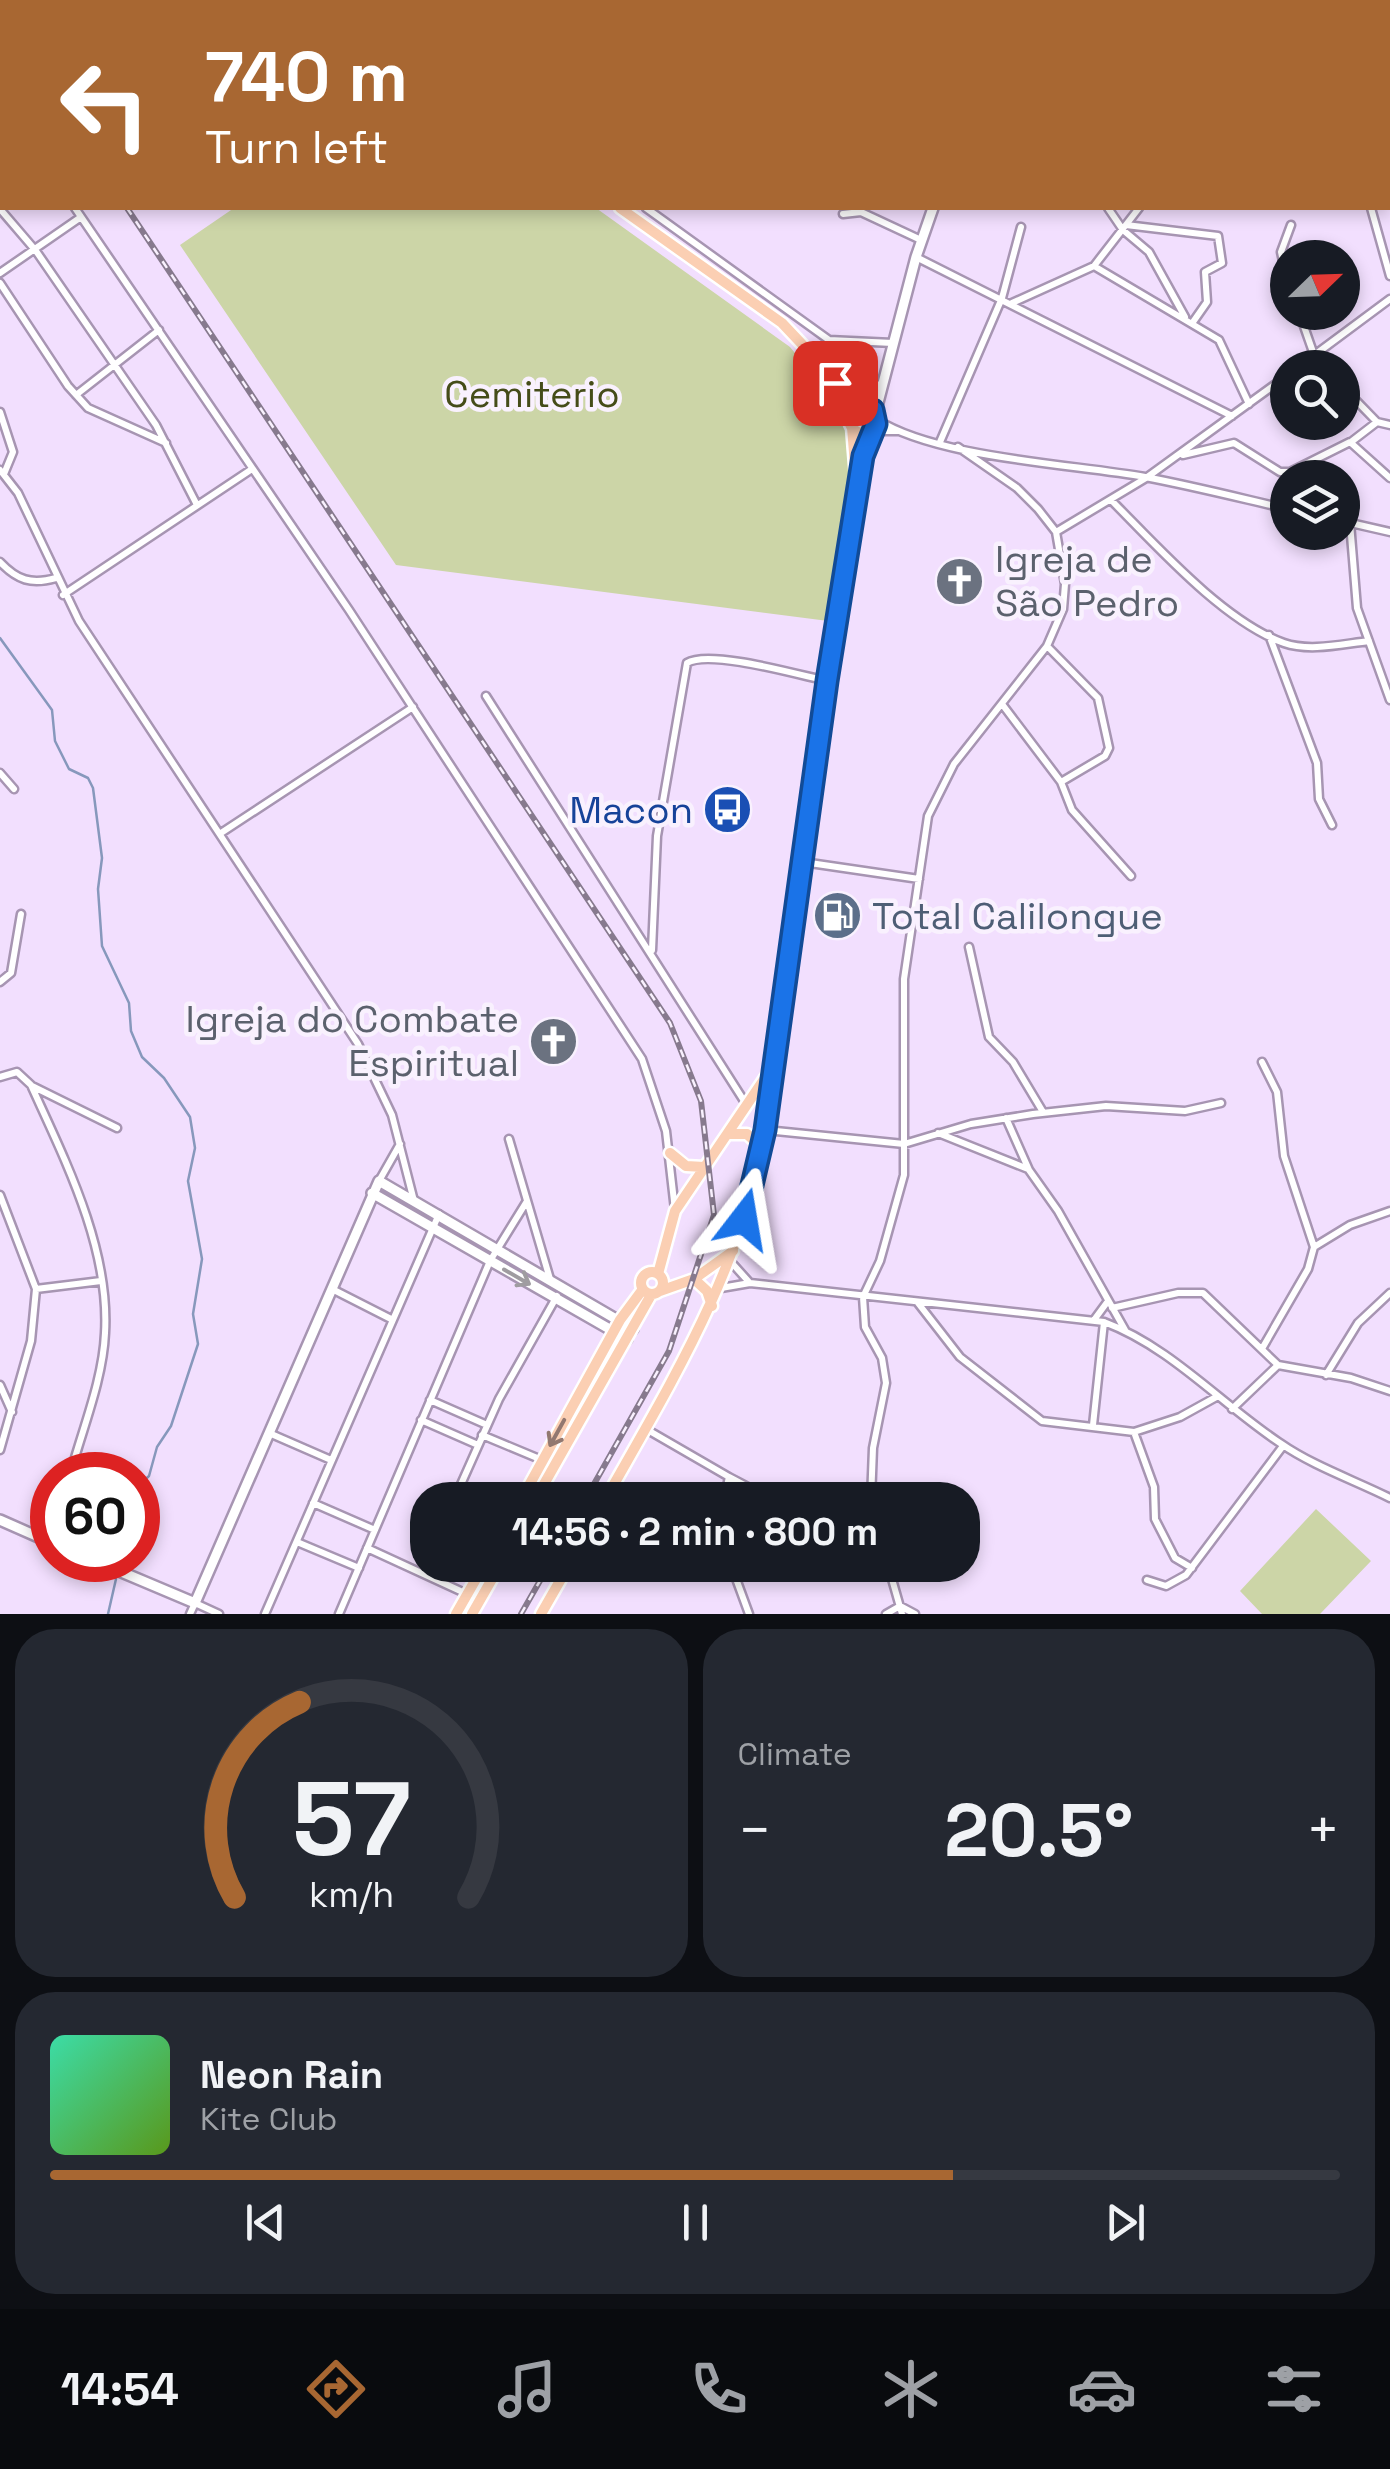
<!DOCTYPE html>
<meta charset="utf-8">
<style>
body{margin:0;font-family:"Space Grotesk",sans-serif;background:#242831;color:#f1f3f6;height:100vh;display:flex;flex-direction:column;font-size:38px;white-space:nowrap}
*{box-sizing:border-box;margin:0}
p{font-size:32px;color:#9ea1a6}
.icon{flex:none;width:55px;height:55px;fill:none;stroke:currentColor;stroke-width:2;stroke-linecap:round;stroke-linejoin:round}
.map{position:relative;height:1614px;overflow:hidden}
.drawer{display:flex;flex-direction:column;gap:15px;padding:15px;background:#0d0f14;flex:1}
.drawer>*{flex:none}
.banner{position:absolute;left:0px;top:0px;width:1390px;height:210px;box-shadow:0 5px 15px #0003;background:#a86732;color:#fff;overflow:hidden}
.needle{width:65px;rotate:67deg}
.fabs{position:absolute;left:1270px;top:240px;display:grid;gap:20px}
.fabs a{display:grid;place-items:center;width:90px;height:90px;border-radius:50%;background:#171b24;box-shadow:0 5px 15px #0003;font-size:50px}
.speed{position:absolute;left:30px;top:1452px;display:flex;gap:20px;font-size:50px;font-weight:700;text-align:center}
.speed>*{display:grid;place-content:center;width:130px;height:130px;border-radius:50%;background:#171b24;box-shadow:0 5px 15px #0003;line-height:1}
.speed .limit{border:15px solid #d22;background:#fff;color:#111}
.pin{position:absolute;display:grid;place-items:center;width:85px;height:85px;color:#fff;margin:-42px;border-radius:20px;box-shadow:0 5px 15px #0006}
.me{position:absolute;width:110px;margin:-55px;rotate:14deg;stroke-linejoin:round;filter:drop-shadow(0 0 8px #0008)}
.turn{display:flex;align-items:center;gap:35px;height:210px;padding:0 40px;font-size:45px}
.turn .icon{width:130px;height:130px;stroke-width:2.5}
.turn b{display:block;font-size:70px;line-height:85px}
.big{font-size:75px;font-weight:600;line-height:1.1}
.drawer .tile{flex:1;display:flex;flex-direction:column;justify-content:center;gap:15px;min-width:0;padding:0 35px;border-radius:40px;background:#242831}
.drawer .dial{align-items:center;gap:0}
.dial svg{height:260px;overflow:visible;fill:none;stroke:#363941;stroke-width:7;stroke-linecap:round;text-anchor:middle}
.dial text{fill:#f1f3f6;stroke:none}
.song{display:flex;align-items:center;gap:30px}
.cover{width:120px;height:120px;border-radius:15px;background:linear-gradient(135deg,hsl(160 70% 55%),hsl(90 70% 35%))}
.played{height:10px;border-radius:5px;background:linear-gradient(90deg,#a86732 70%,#363941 70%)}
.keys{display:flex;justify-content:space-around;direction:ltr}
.heat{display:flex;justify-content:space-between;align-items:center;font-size:55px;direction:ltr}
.drawer .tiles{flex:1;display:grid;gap:15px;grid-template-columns:1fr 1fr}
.tile:last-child{grid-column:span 2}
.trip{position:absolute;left:410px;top:1482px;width:570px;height:100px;border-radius:40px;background:#171b24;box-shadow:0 5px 15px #0003;font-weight:600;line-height:100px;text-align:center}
.tab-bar{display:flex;height:160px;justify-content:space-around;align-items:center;background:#090b0e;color:#9ea1a6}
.tab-bar .icon{width:70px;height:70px}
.tab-bar .current{color:#a86732}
.tab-bar b{font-size:45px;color:#f1f3f6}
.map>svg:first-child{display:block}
</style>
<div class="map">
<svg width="1390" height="1614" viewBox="0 0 1390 1614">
<rect width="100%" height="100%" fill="#f2dffe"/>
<!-- green -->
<path fill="#ccd5a7" d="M234,208H596L790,347L812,374L816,359L851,413L858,499L836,622L396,565L180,245Z
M1316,1509L1371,1561L1320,1614H1262L1240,1591Z"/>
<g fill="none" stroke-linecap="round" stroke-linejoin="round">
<!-- stream -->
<path stroke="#8798bc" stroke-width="2.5" d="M0,638L52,710L55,741L69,769L88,778L93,788L102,858L98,889L102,946L129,1003L131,1031L142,1057L164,1078L190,1117L195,1148L188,1181L202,1259L193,1314L198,1344L171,1426L157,1447L149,1476L138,1486
M120,1560V1563
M108,1614L116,1579"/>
<defs>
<path id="street" d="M303,0L307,2
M338,0L342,2
M424,0L426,2
M613,0L616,2
M651,0L652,2
M1327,0L1330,2
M462,2L463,0
M555,2L557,0
M966,2V0
M1321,2L1322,0
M1388,54L1390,56
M0,125L2,126
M75,208L349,610L642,1059L666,1131L675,1210
M646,208L829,340L893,343
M1108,208L1123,230L1149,252L1185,317
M1371,208L1390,276
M0,209L36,251L156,425L197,505
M843,214L861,212L921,240
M1126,225L1218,236L1222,263L1205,272L1207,302L1193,322
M916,257L1232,416
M1094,266L1219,340L1249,404
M0,273L81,217
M0,283L68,386L88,408L166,443
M1288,285L1281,252L1291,225
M1012,303L1094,266L1139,208
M1299,312L1314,355L1325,368
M1297,368L1390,299
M1342,386L1377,422L1390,425
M76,395L159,330
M0,412L13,452L4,474
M876,419C936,458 1072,464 1145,477C1193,486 1240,498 1288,509
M870,431H897
M940,442L1002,298L1021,227
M1351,442L1377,422
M1183,455L1234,443L1280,472H1290L1350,442L1390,478
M0,470L18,493L79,621L358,1044L392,1115L414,1201
M1111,500C1156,545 1223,621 1284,643C1310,652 1342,644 1369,641
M1342,521L1390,532
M1350,523L1357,608L1390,700
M1056,532L1146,478L1288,375
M0,562C17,580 31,585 56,578
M63,595L252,469
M1269,635L1317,763L1319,799L1332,825
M1047,646L1098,698L1109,748L1105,756L1061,782
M486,696L746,1104
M1002,704L1061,782L1072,810L1131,876
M0,773L14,789
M221,833L413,707
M803,862L919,879
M969,947L989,1037L1013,1062L1043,1112
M652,950L657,836L687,663C709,649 799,675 827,681
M0,982L11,973L21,914
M1262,1062L1277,1092L1284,1156L1314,1247L1308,1269L1263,1347
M0,1077L17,1072L31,1085C65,1160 110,1248 105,1333C103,1380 82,1430 70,1475
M32,1086L117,1128
M1006,1118L1029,1170L1058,1211L1125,1330
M766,1130L904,1144L971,1124L1033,1114L1106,1106L1185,1111L1221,1103
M938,1133L1028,1169
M509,1139L550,1279
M379,1181L400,1144
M0,1195L36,1289L31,1341L0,1450
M1314,1247L1350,1225L1390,1211
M731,1262L749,1282
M721,1288L750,1283L1104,1322C1171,1347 1221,1404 1280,1443C1313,1466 1354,1480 1390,1498
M36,1289L101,1281
M332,1289L391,1319
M918,1303L960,1357L1042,1421L1134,1432L1180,1417L1218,1396
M1112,1308L1178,1293H1203L1278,1365
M1094,1320L1108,1301
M1326,1375L1358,1323L1390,1293
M0,1385L12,1412
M430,1400L487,1425
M1232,1409L1278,1365L1351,1378L1390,1391
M421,1420L478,1445
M1093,1425L1104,1322
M646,1429L729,1477L724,1500
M1134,1432L1154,1487L1155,1519L1175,1558L1192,1568
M269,1433L331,1460
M482,1435L542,1460
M729,1477L765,1496L790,1500
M454,1500L499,1399L557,1296
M871,1500L873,1448L886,1383L882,1358L865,1327L863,1297L880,1261L904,1175V979L928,816L954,764L1047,646L1063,609L1065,584L1056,532L1038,509L1017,488L958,447
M313,1503L375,1530
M297,1542L359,1568
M367,1548L467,1594
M731,1565L749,1614
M888,1565L902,1614
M1147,1580L1166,1586L1186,1575L1283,1446
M190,1614L195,1603L219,1614
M265,1614L439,1214
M339,1614L490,1261L527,1201
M886,1614L900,1606L915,1614"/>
<path id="secondary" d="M1020,2L1021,0
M863,406L879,386
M875,414L916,257L933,208
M372,1193L627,1339
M0,1520L52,1543
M93,1560L195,1603L379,1181L633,1329"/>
<path id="primary" d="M323,0L327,2
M620,208L782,323L816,359L851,413
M835,383L858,406
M849 419a14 14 0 1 1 28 0a14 14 0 1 1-28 0Z
M852,427L856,478
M728,1134H747L762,1148
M670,1153L686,1166L704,1167
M641 1283a11 11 0 1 1 22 0a11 11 0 1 1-22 0Z
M658,1274L675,1211L769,1072
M694,1279L707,1291L712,1306
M660,1291L694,1279L733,1251
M521,1500L620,1320L643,1289
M535,1500L651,1295
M605,1500C672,1381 743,1267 765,1130L827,681L869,431
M456,1614L484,1565
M472,1614L500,1565
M541,1614L569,1565"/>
</defs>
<!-- street casing -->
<use href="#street" stroke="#a795b2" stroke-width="11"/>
<!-- secondary casing -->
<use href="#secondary" stroke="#a795b2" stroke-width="14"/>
<!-- primary casing -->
<use href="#primary" stroke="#fff" stroke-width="15"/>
<!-- street -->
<use href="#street" stroke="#fff" stroke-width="6"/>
<!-- secondary -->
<use href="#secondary" stroke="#fff" stroke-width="9"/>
<!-- primary -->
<use href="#primary" stroke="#fbcfb3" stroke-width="10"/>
<defs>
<path id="rail" d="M0,72L2,74
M127,208L670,1023L701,1101L714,1215L669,1351L585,1500
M521,1614L549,1565"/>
</defs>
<!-- rail casing -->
<use href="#rail" stroke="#877a8e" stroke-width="6"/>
<!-- rail -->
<use href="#rail" stroke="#f9f1fe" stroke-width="2.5" stroke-dasharray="8" stroke-linecap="butt"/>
</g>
<!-- one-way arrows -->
<defs><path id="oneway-shaft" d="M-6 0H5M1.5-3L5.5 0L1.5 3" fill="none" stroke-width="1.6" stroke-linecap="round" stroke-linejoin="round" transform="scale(2.5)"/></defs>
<use stroke="#9f9ca0" href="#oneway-shaft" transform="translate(517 1277) rotate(30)"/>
<use stroke="#927870" href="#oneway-shaft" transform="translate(557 1433) rotate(119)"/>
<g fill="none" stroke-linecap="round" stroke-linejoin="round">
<defs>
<path id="route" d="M744,1219L765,1130L827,681L863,456L876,424L873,410L858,406L835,383"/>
</defs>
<!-- route casing -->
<use href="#route" stroke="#114b97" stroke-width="25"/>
<!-- route -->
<use href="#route" stroke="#1a73e8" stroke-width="18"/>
</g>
<!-- icons -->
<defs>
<symbol id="church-disc" viewBox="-11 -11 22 22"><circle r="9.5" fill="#6b7280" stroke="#f9f1fe"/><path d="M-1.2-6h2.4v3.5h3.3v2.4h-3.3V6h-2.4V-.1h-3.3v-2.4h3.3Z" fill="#fff"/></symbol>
<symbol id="bus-disc" viewBox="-11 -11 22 22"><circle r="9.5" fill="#1a4fb4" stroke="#f9f1fe"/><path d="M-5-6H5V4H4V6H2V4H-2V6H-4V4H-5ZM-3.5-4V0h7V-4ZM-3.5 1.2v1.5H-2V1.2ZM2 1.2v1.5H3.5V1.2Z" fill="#fff"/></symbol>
<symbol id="fuel-disc" viewBox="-11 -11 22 22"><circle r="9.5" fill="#5c6f8a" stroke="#f9f1fe"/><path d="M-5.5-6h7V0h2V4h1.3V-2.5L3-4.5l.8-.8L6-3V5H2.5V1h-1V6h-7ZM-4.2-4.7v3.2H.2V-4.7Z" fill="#fff"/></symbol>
</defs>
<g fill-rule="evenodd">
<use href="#church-disc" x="932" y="554" width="55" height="55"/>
<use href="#bus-disc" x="700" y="782" width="55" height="55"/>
<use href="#fuel-disc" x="810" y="888" width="55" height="55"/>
<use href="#church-disc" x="526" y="1014" width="55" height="55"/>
</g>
<g text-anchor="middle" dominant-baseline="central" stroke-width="9" stroke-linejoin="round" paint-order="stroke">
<!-- park labels -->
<g font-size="38" fill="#454c19" stroke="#f9f1fe">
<text x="532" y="394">Cemiterio</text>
</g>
<!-- worship labels -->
<g font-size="38" fill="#5b616d" stroke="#f9f1fe" text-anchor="start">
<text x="995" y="559">Igreja de<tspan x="995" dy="44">São Pedro</tspan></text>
<text x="519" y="1019" text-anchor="end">Igreja do Combate<tspan x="519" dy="44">Espiritual</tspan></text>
</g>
<!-- transit labels -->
<g font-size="38" fill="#164399" stroke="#f9f1fe" text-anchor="end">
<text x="693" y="810">Macon</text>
</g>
<!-- service labels -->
<g font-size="38" fill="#4e5e75" stroke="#f9f1fe" text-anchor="start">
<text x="872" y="916">Total Calilongue</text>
</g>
</g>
</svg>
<div class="fabs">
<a><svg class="needle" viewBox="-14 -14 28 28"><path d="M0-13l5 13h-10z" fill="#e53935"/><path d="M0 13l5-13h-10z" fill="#9ea1a6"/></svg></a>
<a><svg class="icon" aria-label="search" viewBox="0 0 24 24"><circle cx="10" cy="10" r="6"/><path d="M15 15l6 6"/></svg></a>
<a><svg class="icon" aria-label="layers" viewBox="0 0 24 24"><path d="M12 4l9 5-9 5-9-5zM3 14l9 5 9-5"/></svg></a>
</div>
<div class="speed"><div class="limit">60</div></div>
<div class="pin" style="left:835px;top:383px;background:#d93025"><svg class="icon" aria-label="arrive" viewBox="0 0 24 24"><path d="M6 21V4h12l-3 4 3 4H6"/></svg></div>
<svg class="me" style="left:744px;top:1219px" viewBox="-20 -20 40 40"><path d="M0-17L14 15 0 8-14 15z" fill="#1a73e8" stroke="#fff" stroke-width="4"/></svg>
<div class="trip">14:56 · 2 min · 800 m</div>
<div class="banner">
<div class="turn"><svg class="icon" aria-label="left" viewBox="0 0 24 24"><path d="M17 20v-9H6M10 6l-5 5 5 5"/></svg><div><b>740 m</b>Turn left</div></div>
</div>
</div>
<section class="drawer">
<div class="tiles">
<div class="tile dial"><svg viewBox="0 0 100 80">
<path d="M14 69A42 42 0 1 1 86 69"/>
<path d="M14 69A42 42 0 0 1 34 9" stroke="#a86732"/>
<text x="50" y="56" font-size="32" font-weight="700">57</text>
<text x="50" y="72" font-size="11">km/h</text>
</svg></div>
<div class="tile"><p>Climate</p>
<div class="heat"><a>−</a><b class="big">20.5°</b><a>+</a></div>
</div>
<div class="tile">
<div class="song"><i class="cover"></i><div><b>Neon Rain</b><p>Kite Club</p></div></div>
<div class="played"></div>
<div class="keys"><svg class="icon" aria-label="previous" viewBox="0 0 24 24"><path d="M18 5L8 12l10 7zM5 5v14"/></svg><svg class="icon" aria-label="pause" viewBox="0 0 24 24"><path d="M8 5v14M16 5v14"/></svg><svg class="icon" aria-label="next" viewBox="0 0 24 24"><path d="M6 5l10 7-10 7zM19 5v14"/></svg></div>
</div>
</div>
</section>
<nav class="tab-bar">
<b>14:54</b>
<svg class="icon current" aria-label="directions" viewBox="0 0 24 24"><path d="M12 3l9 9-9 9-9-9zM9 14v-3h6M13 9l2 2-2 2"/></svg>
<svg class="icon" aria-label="music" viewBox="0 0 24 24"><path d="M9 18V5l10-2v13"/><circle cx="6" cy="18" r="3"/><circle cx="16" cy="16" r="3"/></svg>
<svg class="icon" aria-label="phone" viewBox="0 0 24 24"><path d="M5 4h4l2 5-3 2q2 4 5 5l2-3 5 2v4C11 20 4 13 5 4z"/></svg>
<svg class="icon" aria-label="climate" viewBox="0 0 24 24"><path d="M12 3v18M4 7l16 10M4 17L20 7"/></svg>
<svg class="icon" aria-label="car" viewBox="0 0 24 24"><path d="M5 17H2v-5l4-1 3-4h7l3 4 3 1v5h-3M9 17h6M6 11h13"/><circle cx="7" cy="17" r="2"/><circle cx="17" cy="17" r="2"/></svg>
<svg class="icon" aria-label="filters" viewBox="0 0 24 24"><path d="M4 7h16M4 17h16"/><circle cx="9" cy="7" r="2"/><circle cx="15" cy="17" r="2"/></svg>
</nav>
